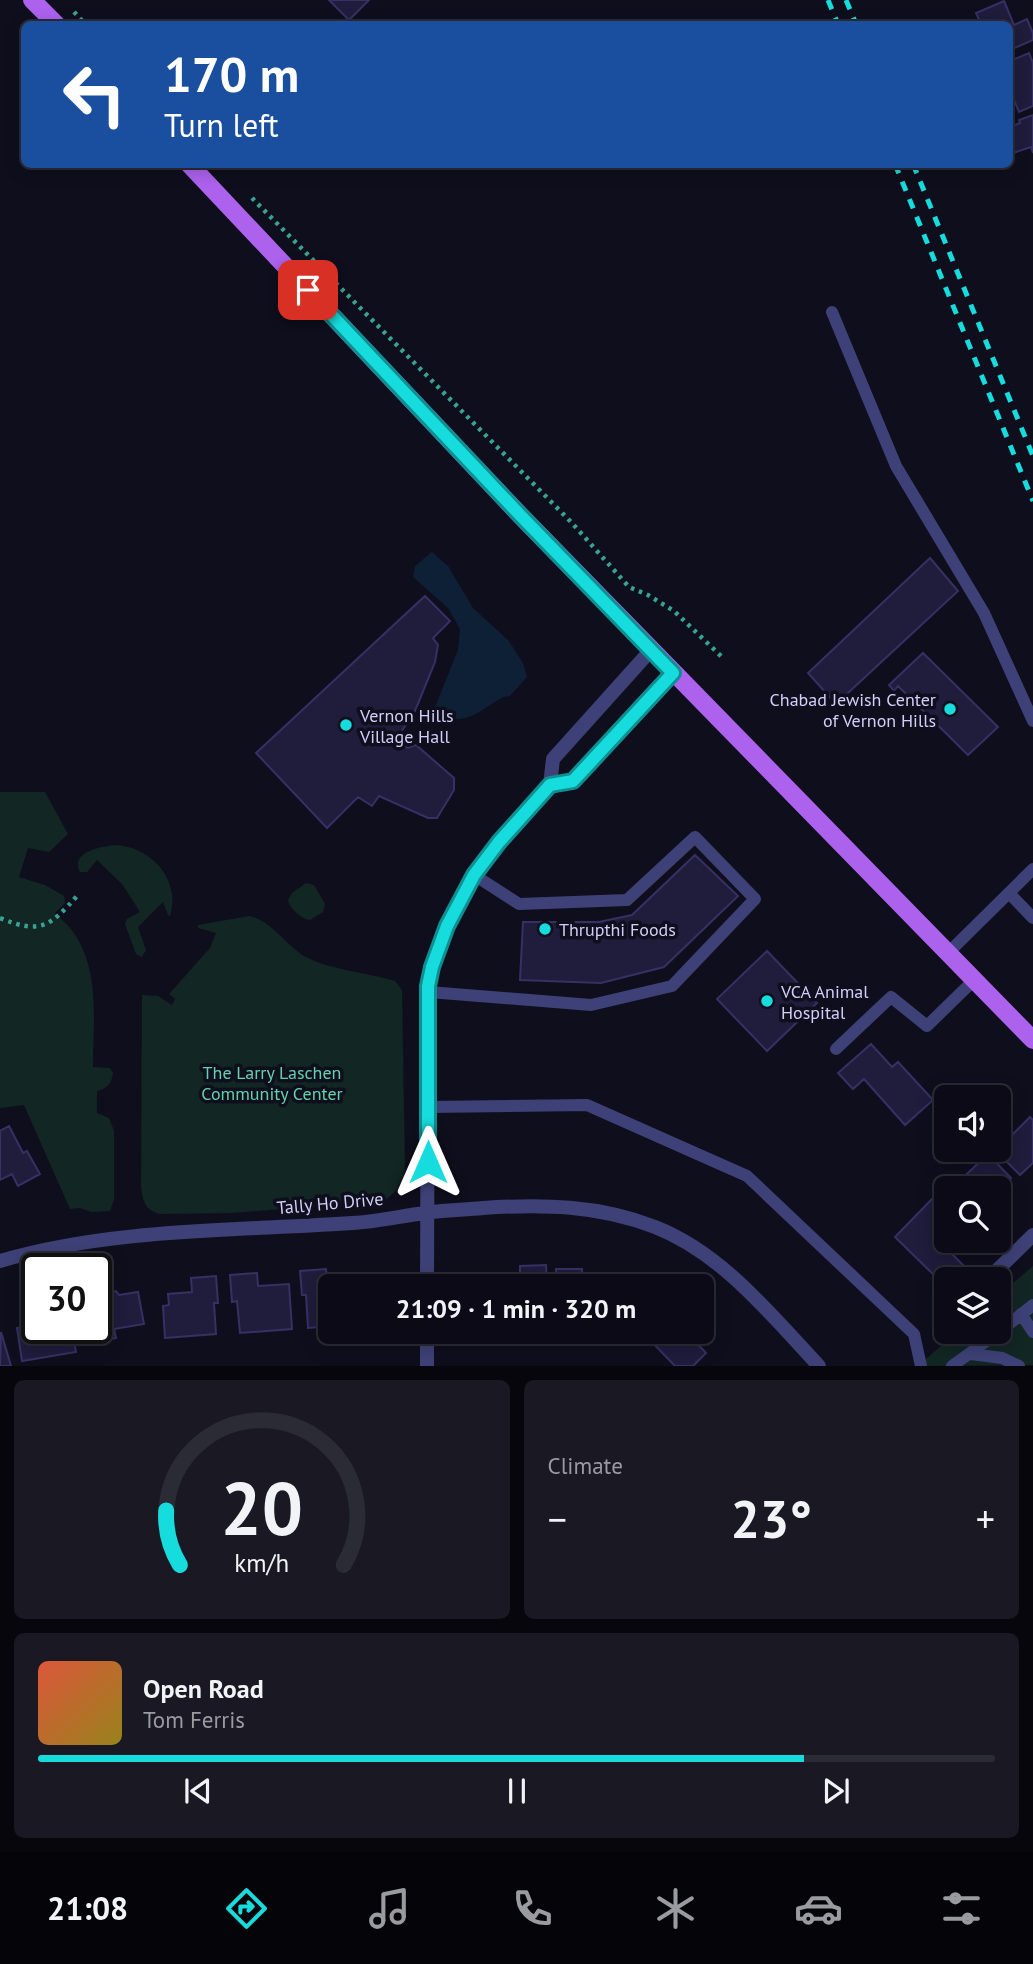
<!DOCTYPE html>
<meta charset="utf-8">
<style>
body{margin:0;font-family:"PT Sans",sans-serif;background:#191823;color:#f1f3f6;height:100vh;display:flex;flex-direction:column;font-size:26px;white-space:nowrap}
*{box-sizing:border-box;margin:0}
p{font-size:23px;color:#9a9aa1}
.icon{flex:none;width:38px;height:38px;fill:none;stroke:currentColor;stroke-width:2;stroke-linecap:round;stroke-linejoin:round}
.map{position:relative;height:1366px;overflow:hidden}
.panel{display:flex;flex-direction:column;gap:14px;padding:14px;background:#06060c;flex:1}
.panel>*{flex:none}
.top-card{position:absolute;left:21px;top:21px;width:992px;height:147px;border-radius:10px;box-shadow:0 4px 18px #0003,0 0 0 2px #2b2b35;background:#1a4fa0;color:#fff;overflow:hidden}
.controls{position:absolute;left:934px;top:1085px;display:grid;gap:14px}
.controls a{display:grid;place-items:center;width:77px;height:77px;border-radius:10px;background:#0b0a16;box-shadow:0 4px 18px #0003,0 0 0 2px #2b2b35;font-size:35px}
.speed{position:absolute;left:21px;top:1253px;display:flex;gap:14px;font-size:35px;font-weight:700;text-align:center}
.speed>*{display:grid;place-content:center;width:91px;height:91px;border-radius:50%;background:#0b0a16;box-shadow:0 4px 18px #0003,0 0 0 2px #2b2b35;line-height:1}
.speed .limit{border:4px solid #111;border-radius:10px;background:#fff;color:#111}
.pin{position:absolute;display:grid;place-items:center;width:60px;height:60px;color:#fff;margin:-30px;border-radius:14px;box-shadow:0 4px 10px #0006}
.me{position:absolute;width:77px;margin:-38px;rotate:0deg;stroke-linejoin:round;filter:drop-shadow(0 0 5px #0008)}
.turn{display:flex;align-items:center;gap:24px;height:147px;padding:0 28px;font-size:32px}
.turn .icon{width:91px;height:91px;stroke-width:2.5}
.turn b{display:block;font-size:49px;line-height:60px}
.big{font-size:52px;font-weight:700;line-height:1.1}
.panel .tile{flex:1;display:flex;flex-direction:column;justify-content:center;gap:10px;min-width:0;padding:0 24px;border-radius:10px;background:#191823}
.panel .dial{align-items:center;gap:0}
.dial svg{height:182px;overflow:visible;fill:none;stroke:#2b2b35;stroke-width:7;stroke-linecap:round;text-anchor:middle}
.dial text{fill:#f1f3f6;stroke:none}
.song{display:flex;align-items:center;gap:21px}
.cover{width:84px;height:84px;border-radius:10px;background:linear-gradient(135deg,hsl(10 70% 55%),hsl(50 70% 35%))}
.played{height:7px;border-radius:4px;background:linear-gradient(90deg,#17dcdd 80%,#2b2b35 80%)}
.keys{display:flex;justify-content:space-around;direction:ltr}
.heat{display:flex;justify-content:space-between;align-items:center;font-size:38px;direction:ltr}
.panel .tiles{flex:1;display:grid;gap:14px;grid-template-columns:1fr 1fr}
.tile:last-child{grid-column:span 2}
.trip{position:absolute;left:318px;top:1274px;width:396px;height:70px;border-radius:10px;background:#0b0a16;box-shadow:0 4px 18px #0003,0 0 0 2px #2b2b35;font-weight:700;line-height:70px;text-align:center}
.tabs{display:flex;height:112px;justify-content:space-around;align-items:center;background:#040409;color:#9a9aa1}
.tabs .icon{width:49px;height:49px}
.tabs .selected{color:#17dcdd}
.tabs b{font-size:32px;color:#f1f3f6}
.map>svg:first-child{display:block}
</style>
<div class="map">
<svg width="1033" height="1366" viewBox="0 0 1033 1366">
<rect width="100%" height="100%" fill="#0f0e1d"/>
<!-- green -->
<path fill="#122624" d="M0,792H45L68,834L49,852L28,848L19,877L45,885L64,896L65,903L55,913C60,918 66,923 71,929C101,968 93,1021 93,1067L110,1068L113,1073C112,1083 107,1089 97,1091V1113L109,1118L114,1131V1200L110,1211L92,1212L80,1208L70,1209L24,1105L0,1108Z
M117,845C152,848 181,880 170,916L168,915L163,902L138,927L146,950L142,957L136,954L125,924L127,919L140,912L122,884L97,860L87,872H80C69,852 102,846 117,845Z
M306,883L314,885L325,904L323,912L310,920C301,919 290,909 288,900L292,893Z
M249,916C271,920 286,946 306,957C334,971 366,972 395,981L402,990L405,1170C401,1186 397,1192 383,1201L231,1213L160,1214C145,1210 143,1202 141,1187L142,995L158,996L172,1005L175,999L169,994L210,948L216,933L198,928V925Z
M1033,1266V1365L918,1366L957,1332H999V1295Z"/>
<!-- water -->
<path fill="#0e2036" d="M432,552L448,566L473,608L508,640L523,663L527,677L510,696L503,697C480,710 466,727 439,715L435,707L458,650L460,629L448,608L413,577L415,566Z"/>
<!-- building -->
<path fill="#1f1c3c" stroke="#363065" stroke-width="2" d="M329,0H369L349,20Z
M1004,1L1014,25L1027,19L1033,33V40L1010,50V24H981L976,13Z
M1029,53L1033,63V106L1019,112L1010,90V61Z
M1033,115V153L1031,147L1010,154V127L1020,123L1019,120Z
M930,558L958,591L836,704L808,673Z
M425,596L450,621L433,638L438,645L435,662L415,711L396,740L408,748L416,745L454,778V790L437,818H428L379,796L372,806L358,797L327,828L256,753Z
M923,653L998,727L968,755L898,686L894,691L889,685Z
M695,855L738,896L664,967L601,983L520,980L523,922H599L632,915Z
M767,951L817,1003L767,1051L717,999Z
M871,1044L892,1067L898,1062L933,1100L905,1125L864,1079L853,1089L838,1073Z
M1030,1117L1033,1120V1163L1020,1175L996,1151L999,1150V1148Z
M9,1126L23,1153L27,1151L40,1174L18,1186L12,1174L0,1180V1131Z
M988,1154L1011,1178L999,1190V1188H952Z
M934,1197L947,1209V1239L942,1244L963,1265L943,1284L895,1237Z
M546,1265L547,1286H488V1281L520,1280V1266Z
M326,1269L328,1290H331V1326L308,1328L306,1295H302L300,1271Z
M556,1269H582V1286H556Z
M257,1273L258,1286L289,1284L292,1329L240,1333L237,1301L232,1302L230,1275Z
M216,1276L218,1303H214L216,1334L165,1338L163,1306L169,1305L168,1294L192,1292L191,1278Z
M107,1288V1293L116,1291L119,1295L138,1292L144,1324L114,1329L116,1338L91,1343L89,1328H96V1290Z
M37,1325V1328H72L76,1352L22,1361L17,1328Z
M1,1332L11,1366H0Z
M648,1332H691L695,1336L693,1339L706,1353L693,1366H675L645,1335Z"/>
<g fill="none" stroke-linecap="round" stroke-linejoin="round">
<!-- path -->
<path stroke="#39a393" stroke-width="4.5" stroke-dasharray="3.5 5" stroke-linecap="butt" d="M74,12L85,24
M252,198L572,523L629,587L648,595L674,611L722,657
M0,918C41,935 50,926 78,895"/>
<!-- service -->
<path stroke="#3e4177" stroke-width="12" d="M832,312L896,466L984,613L1033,721
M1009,893L1033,918
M948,953L1033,869
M429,992L591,1005L672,986L755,899L695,837L627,900L519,904L474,875
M836,1049L891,997L927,1026L974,980
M428,1107L587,1105L747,1176L914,1334L921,1366
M1021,1314L1033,1332
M999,1332L1033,1305
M971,1354L1002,1358L1019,1366
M952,1366L999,1332"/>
<!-- minor -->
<path stroke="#3e4177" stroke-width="14" d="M651,650L553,759L550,785L573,781L673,673
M0,1261C112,1228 236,1231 352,1223C376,1222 401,1216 425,1213C444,1210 464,1210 483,1208C542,1204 599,1205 655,1227C722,1253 771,1315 819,1366
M988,1279L1033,1235
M427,1286L428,986C437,947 453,910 474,876C494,843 524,814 550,785
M427,1366V1332"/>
<!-- primary -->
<path stroke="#ad62ee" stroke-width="18" d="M32,0L56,24
M189,164L520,515L1033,1040"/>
<!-- rail -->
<path stroke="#17dcdd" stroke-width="5" stroke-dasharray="10 9" stroke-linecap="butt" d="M828,0L838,24
M846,0L856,24
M895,164L1033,501
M913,164L1033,456"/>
</g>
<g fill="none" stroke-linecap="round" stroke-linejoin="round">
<defs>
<path id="route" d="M308,290L520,515L673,673L573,781L550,785L499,842L474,875L447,926L432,967L428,986V1162"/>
</defs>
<!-- route casing -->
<use href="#route" stroke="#0f8f90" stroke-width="18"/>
<!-- route -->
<use href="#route" stroke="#17dcdd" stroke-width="12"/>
</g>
<!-- markers -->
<g fill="#17dcdd" stroke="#0f0e1d" stroke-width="2.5">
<circle cx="950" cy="709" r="7"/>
<circle cx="346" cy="725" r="7"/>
<circle cx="545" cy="929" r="7"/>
<circle cx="767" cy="1001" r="7"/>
</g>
<g text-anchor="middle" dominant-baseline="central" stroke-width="7" stroke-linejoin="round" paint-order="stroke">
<!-- poi labels -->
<g font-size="18" fill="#d0cffa" stroke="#0f0e1d" text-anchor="start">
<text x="936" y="699" text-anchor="end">Chabad Jewish Center<tspan x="936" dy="21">of Vernon Hills</tspan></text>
<text x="360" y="715">Vernon Hills<tspan x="360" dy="21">Village Hall</tspan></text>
<text x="559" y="929">Thrupthi Foods</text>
<text x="781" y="991">VCA Animal<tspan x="781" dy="21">Hospital</tspan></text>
</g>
<!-- park labels -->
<g font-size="18" fill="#63d1ac" stroke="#0f0e1d">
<text x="272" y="1072">The Larry Laschen<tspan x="272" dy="21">Community Center</tspan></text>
</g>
<!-- street labels -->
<g font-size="18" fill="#d0cffa" stroke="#0f0e1d">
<text transform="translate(330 1203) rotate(-5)">Tally Ho Drive</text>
</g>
</g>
</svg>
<div class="controls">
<a><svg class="icon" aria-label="sound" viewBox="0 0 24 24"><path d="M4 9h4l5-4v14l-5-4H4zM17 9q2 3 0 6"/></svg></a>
<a><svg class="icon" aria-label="search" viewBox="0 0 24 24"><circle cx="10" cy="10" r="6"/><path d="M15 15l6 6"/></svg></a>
<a><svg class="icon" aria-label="layers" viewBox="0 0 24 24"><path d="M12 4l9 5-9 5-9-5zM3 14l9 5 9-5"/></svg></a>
</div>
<div class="speed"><div class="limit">30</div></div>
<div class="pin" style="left:308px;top:290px;background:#d93025"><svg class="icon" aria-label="arrive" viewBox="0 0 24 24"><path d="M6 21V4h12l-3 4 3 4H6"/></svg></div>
<svg class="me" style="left:428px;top:1162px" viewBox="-20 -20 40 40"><path d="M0-17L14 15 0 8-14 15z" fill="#17dcdd" stroke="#fff" stroke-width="4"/></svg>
<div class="trip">21:09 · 1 min · 320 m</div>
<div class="top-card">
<div class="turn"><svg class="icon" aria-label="left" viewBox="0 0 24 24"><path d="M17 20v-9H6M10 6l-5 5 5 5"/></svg><div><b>170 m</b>Turn left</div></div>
</div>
</div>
<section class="panel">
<div class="tiles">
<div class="tile dial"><svg viewBox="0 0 100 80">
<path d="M14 69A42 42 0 1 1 86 69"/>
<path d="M14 69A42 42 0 0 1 8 45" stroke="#17dcdd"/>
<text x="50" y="56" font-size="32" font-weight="700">20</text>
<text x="50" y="72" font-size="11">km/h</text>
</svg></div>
<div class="tile"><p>Climate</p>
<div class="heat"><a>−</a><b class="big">23°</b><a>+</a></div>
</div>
<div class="tile">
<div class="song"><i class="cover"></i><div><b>Open Road</b><p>Tom Ferris</p></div></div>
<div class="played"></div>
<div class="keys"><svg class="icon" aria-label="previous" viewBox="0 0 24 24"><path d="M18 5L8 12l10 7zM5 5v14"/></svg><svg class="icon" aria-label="pause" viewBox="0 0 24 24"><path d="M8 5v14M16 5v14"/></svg><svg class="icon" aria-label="next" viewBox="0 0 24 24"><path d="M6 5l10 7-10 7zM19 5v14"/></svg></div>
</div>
</div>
</section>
<nav class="tabs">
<b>21:08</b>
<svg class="icon selected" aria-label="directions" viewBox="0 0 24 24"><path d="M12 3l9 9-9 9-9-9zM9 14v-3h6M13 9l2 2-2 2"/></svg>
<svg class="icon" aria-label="music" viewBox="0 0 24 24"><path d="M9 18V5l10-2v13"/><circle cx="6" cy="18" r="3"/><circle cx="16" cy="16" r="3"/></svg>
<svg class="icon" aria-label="phone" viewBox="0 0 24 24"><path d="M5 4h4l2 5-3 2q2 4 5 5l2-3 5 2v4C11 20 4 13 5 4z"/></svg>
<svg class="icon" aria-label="climate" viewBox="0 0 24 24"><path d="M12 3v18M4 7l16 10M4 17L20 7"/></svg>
<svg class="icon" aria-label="car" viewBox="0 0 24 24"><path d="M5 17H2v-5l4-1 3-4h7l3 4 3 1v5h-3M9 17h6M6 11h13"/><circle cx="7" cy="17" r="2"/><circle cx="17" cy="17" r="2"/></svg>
<svg class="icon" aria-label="filters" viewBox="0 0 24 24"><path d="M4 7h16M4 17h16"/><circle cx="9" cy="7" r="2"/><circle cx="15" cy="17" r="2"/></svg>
</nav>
